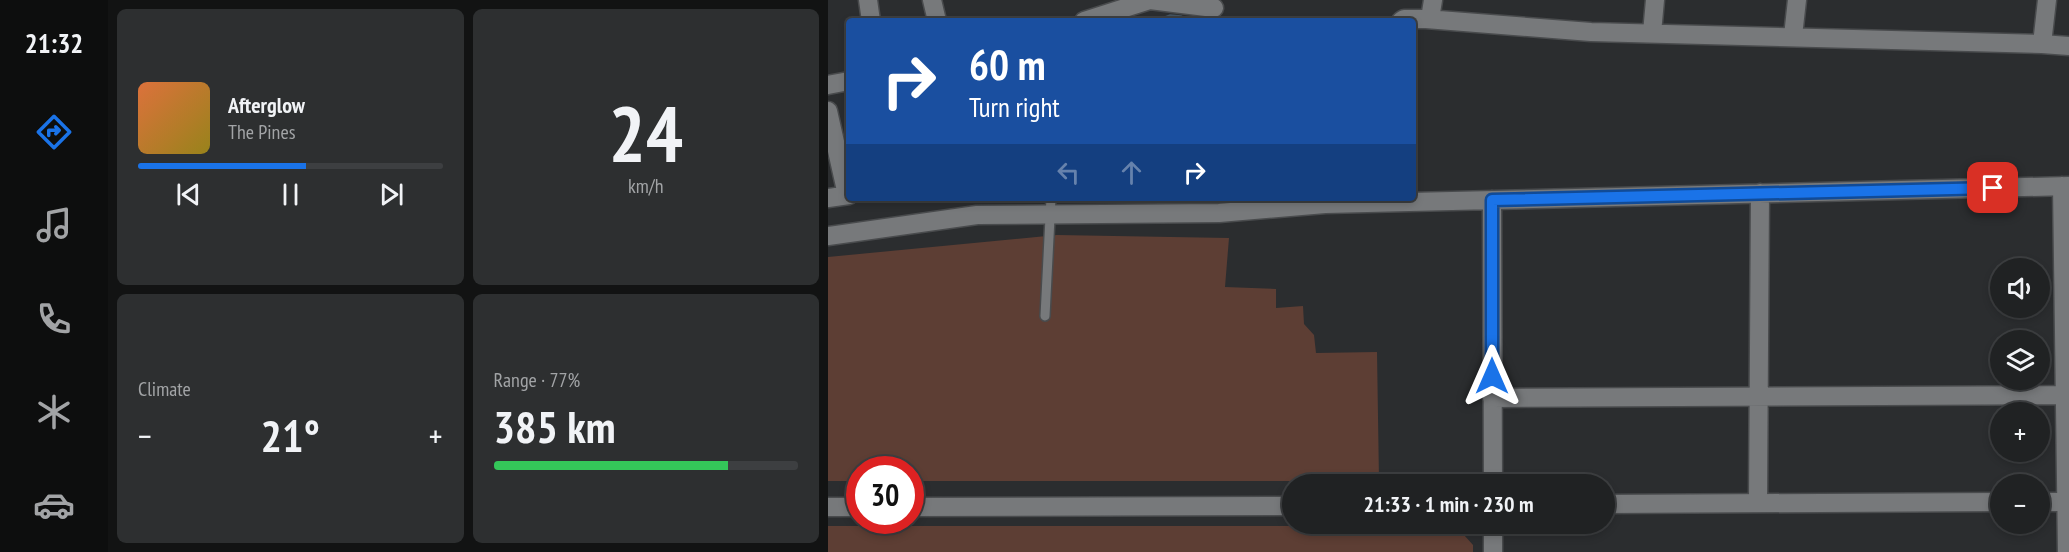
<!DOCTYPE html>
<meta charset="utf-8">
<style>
body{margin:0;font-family:"PT Sans Narrow",sans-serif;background:#2d2f30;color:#f1f3f6;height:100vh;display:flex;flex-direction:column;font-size:22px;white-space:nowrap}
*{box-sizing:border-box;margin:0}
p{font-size:20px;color:#a2a4a6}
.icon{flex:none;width:33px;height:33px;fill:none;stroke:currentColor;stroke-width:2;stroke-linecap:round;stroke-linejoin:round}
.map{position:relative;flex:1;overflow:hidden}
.details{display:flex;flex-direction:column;gap:9px;padding:9px;background:#121313;width:720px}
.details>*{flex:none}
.banner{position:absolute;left:18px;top:18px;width:570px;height:183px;border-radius:6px;box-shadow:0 3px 9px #0003,0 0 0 2px #3d3f41;background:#1a4fa0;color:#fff;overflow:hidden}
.fabs{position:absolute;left:1162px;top:258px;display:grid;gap:12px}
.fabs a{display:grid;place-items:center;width:60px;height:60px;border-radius:50%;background:#202223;box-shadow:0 3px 9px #0003,0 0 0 2px #3d3f41;font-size:30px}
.speed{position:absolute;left:18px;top:456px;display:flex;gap:12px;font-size:30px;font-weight:700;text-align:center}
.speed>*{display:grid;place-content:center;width:78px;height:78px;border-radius:50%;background:#202223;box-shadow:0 3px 9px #0003,0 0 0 2px #3d3f41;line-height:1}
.speed .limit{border:9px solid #d22;background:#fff;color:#111}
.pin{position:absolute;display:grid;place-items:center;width:51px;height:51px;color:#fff;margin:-26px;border-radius:12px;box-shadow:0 3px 9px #0006}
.me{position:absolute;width:66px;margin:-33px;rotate:0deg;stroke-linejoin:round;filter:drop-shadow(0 0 4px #0008)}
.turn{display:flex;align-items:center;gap:21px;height:126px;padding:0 24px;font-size:27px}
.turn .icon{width:78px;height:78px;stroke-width:2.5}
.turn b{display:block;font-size:42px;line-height:51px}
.lanes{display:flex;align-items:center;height:57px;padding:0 24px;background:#0003;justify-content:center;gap:30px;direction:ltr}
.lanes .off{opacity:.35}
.big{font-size:45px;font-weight:600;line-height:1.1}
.details .widget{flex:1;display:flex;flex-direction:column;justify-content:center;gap:9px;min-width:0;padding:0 21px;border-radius:9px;background:#2d2f30}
.details .dial{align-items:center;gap:0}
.dial b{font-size:78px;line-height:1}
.song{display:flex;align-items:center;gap:18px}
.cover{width:72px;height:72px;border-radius:9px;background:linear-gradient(135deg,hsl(20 70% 55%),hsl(50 70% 35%))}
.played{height:6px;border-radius:3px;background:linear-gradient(90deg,#1a73e8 55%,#3d3f41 55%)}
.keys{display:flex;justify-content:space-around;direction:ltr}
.heat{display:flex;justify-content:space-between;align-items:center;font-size:33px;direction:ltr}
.charge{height:9px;border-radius:4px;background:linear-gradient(90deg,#34c759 77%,#3d3f41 0)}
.details .tiles{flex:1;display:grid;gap:9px;grid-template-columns:repeat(2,1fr)}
.trip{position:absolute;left:454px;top:474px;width:333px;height:60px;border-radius:30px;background:#202223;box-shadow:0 3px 9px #0003,0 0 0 2px #3d3f41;font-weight:600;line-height:60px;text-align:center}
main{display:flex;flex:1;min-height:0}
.menu{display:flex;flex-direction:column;width:108px;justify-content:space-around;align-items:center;background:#0d0e0e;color:#a2a4a6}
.menu .icon{width:42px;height:42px}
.menu .selected{color:#1a73e8}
.menu b{font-size:27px;color:#f1f3f6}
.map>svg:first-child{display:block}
</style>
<main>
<nav class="menu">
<b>21:32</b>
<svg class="icon selected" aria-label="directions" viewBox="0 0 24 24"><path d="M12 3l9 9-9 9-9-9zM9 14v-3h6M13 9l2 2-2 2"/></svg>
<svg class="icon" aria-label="music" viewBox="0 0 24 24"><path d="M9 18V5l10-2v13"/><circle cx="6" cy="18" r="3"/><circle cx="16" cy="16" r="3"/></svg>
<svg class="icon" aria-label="phone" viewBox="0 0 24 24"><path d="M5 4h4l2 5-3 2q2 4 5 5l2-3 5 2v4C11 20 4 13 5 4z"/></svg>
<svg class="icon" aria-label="climate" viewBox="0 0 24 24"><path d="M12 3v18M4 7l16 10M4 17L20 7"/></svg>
<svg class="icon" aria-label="car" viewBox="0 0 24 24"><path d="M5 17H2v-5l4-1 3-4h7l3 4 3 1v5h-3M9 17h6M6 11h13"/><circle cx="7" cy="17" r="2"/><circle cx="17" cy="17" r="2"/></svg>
</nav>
<section class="details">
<div class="tiles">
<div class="widget">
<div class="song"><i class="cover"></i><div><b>Afterglow</b><p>The Pines</p></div></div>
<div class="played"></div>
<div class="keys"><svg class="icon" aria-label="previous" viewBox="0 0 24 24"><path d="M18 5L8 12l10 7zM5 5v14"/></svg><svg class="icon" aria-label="pause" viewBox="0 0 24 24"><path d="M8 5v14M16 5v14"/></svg><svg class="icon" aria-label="next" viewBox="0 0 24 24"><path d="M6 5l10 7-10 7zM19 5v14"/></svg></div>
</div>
<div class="widget dial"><b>24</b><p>km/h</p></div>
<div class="widget"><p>Climate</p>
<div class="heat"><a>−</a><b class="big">21°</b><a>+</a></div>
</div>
<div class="widget"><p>Range · 77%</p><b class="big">385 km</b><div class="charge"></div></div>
</div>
</section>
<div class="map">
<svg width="1241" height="552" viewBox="0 0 1241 552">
<rect width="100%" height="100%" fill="#2b2d2f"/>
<!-- green -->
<path fill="#5d3e34" d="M229,235L401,238L397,287L448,289V308L475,306L476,324L486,335L488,353L549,352L551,481H83L82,470H32L31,481H0V257Z
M0,526H628L645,545V552H0Z"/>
<!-- water -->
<path fill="#021727" stroke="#455460" stroke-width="1.5" d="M342,15L353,16L363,21H326Z"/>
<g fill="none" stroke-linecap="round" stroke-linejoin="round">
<defs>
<path id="lane" d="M217,316L223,198"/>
<path id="street" d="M40,0L43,21
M104,0L109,21
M1219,0L1214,44L1241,46
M602,19L605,0
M256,21L322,0L386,8
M573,21L576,19H598L763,32L1214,44
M824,33L827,0
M965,36L969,0
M0,85L21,81
M0,111L19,195
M1234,186L1239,552
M0,198L21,195
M664,200L665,484
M0,236L149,215L391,213L497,204L1241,186
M664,398L1236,395
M930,502L932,193
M1212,502H1241
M777,504L1173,502
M0,507H32
M82,507L465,506
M665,524V552"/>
</defs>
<!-- lane casing -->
<use href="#lane" stroke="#494b4d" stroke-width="12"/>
<!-- street casing -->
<use href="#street" stroke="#494b4d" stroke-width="21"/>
<!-- lane -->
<use href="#lane" stroke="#77797b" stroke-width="9"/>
<!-- street -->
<use href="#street" stroke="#77797b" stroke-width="18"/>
</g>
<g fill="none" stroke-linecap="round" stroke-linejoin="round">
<defs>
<path id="route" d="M664,376V200L1165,188"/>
</defs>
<!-- route casing -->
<use href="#route" stroke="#114b97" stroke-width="15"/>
<!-- route -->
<use href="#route" stroke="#1a73e8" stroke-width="10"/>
</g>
</svg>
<div class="fabs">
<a><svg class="icon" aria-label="sound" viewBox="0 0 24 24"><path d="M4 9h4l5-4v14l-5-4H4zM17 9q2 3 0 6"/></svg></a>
<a><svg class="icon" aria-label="layers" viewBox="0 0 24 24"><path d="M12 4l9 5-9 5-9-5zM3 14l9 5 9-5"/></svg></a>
<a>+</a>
<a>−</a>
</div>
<div class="speed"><div class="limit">30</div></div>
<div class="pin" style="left:1165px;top:188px;background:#d93025"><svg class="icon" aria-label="arrive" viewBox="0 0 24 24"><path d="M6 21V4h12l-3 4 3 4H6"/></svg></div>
<svg class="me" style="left:664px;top:376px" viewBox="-20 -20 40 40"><path d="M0-17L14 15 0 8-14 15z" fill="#1a73e8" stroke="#fff" stroke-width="4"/></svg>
<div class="trip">21:33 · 1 min · 230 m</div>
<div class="banner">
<div class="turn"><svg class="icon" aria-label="right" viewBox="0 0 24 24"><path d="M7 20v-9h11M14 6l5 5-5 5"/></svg><div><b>60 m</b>Turn right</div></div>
<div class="lanes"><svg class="icon off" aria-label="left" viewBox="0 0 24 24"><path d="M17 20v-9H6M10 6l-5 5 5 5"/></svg><svg class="icon off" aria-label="ahead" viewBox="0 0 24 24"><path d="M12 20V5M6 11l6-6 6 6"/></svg><svg class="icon" aria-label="right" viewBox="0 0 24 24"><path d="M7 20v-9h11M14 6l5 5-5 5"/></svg></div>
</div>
</div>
</main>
